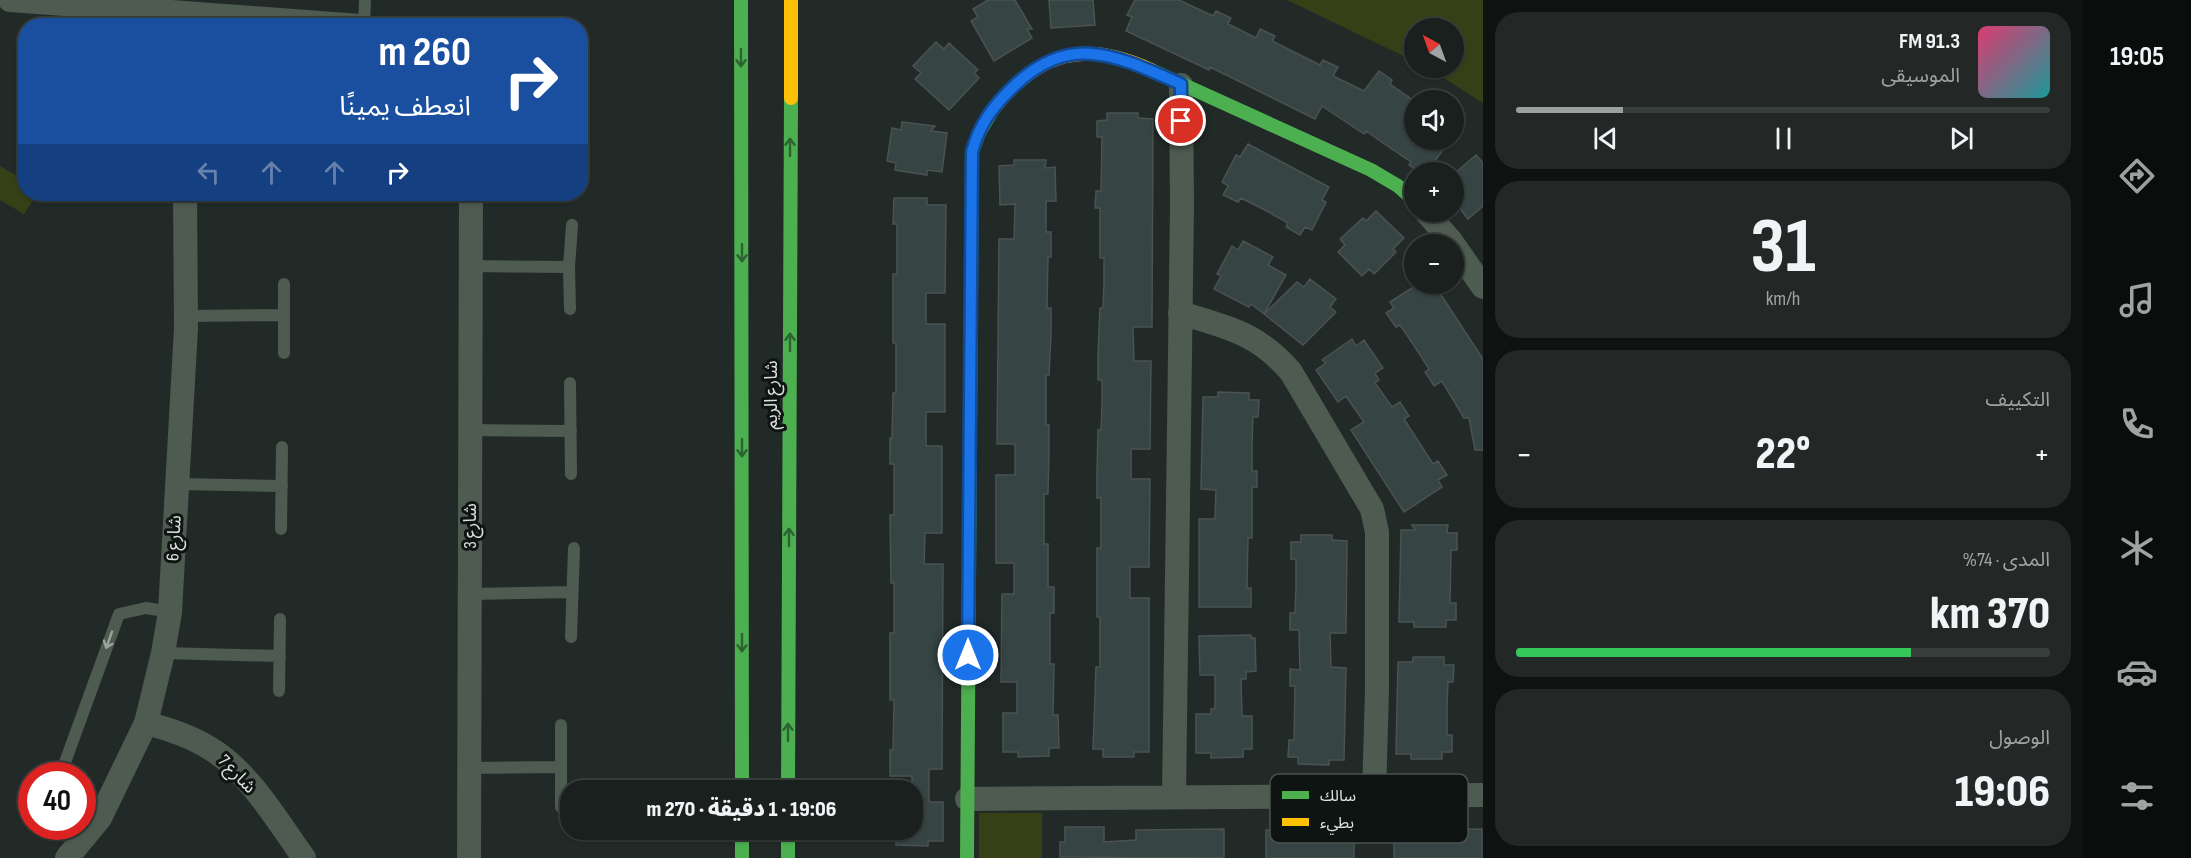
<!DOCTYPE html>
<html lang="ar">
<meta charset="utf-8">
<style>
body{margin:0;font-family:"Sofia Sans Condensed","Noto Sans Arabic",sans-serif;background:#232827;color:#f1f3f6;direction:rtl;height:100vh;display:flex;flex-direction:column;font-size:22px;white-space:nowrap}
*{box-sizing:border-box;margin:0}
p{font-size:20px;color:#9fa3a4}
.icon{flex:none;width:33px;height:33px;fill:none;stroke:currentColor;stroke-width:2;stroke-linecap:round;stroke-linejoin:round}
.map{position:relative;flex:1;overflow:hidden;direction:ltr}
.side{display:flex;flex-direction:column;gap:12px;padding:12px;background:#0e1210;width:600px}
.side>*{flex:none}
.hud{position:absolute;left:18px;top:18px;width:570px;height:183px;border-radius:24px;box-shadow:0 2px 4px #0004,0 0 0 2px #383e3c;direction:rtl;background:#1a4fa0;color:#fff;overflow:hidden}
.needle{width:39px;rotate:319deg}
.tools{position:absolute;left:1404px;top:18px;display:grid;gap:12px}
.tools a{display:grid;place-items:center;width:60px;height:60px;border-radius:50%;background:#1a201e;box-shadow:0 2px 4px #0004,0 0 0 2px #383e3c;font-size:30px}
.speed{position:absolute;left:18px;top:762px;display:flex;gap:12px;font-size:30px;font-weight:700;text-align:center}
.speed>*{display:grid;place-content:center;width:78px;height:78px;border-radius:50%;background:#1a201e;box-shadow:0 2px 4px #0004,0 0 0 2px #383e3c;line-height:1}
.speed .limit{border:9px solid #d22;background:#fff;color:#111}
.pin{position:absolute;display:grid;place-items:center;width:51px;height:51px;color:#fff;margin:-26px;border:3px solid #fff;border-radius:50%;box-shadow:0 2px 6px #0007}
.me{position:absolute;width:66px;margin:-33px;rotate:0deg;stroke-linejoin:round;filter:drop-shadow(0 0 4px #0008)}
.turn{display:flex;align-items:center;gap:21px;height:126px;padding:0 18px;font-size:27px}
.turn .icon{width:78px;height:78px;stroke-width:2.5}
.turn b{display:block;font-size:42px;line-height:51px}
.lanes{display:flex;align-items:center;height:57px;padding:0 18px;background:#0003;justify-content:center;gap:30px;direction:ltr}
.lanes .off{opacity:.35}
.big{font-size:45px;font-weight:800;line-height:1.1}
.side .card{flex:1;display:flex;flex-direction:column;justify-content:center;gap:9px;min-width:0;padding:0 21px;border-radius:24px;background:#232827}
.side .dial{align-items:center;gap:0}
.dial b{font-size:78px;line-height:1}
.song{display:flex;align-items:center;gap:18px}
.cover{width:72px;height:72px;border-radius:9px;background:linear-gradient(135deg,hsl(340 70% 55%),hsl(180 70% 35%))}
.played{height:6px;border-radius:3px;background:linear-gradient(90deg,#9aa2a0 20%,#383e3c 20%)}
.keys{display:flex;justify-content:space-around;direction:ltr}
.heat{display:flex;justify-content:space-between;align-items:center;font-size:33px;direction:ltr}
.charge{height:9px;border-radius:4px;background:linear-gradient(90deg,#34c759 74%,#383e3c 0)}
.trip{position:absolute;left:560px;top:780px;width:363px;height:60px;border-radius:24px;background:#1a201e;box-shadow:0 2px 4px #0004,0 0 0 2px #383e3c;font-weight:800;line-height:60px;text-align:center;direction:rtl}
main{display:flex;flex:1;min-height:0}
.tabs{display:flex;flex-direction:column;width:108px;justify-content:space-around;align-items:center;background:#0a0d0c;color:#9fa3a4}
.tabs .icon{width:42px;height:42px}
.tabs .on{color:#9aa2a0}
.tabs b{font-size:27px;color:#f1f3f6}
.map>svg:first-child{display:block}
</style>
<main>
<nav class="tabs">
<b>19:05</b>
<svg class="icon on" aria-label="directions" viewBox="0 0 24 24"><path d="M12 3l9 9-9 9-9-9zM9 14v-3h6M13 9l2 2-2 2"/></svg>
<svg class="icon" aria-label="music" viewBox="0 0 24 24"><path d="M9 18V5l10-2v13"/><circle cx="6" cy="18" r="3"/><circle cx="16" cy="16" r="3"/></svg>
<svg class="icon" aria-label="phone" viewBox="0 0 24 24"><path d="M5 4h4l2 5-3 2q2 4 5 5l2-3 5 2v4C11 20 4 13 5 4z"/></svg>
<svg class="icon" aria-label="climate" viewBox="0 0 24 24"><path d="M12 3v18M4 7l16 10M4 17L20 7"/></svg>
<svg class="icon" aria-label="car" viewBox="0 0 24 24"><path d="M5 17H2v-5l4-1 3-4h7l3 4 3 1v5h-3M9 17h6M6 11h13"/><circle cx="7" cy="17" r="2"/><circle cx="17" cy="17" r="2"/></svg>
<svg class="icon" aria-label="filters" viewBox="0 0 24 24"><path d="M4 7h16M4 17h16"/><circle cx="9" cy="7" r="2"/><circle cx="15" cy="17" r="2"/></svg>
</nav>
<section class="side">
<div class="card">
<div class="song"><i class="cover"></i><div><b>91.3 FM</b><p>الموسيقى</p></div></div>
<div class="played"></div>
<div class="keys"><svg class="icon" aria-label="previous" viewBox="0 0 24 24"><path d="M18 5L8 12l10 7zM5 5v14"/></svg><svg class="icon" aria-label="pause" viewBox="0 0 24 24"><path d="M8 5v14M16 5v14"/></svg><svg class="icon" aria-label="next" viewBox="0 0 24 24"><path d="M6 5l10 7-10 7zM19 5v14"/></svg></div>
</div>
<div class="card dial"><b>31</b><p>km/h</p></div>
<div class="card"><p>التكييف</p>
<div class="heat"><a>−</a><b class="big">22°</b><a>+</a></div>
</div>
<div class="card"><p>المدى · 74%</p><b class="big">370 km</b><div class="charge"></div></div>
<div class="card"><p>الوصول</p><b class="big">19:06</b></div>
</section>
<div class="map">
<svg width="1483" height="858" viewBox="0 0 1483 858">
<rect width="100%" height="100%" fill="#222a28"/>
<!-- green -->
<path fill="#364016" d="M1287,0H1483V103L1428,68H1454V28H1414V61Z
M0,166L25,181L26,194H37L24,214L0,200Z
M979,813H1042V858H979Z"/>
<!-- building -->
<path fill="#364444" stroke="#4b5251" stroke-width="1.5" d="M988,0H1015L1032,29H1027L1032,38L994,61L971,21L978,17L973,9Z
M1049,0H1093L1095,25L1051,28Z
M1135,0H1179L1213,16L1216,11L1231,18L1228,24L1256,38L1260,29L1275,36L1272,41L1320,65L1323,60L1338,67L1333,76L1364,91L1379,71L1392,80L1390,84L1414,101V140H1450L1427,172H1420L1409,165L1411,162L1383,143L1366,131L1364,134L1322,106L1315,119L1210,67L1209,70L1126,31L1132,17L1127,15Z
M936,42L944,49L949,43L978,70L974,73L979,78L949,110L915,79L921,73L913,66Z
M1107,113H1138V118L1153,119L1152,327H1133L1134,361H1151L1150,449H1131V479H1150L1149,567H1130V598H1149V752H1134V757H1103V749H1093L1096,667H1100V617H1097V548H1101V498H1097V472L1098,430H1101L1102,405V380H1098V354L1100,308H1103L1104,283V258H1100V208H1095L1096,191H1101L1102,137H1097V121L1107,120Z
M902,122L935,126L931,131L947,133L942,172L927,170V175L895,170L896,163L887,161L892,128L901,130Z
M1248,144L1329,187L1322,200L1326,202L1312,230L1305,227L1300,235L1286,227L1288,223L1265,210L1241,198L1238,202L1223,195L1228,186L1222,182L1236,155L1240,157Z
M1476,155L1483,163V206L1468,219L1454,201V174Z
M1014,160H1046L1045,168L1055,167L1056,201H1046V232H1051V257H1048L1047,308H1051V334L1049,375H1046V425H1049V451L1048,494H1044V544H1048V587H1054V613H1050V664H1054L1053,715H1058L1059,748H1049V756L1018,757V752H1003V713H1017V682H1001L1002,594H1014V563H996V475H1015V444H997L999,239H1014L1015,204L1000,205L999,166L1014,165Z
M894,198H927V205H946L945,293H926V324H945V412H926V446H942V533H925L924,564H943L942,769H929V802H943V841H928V846L896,845L897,830H912V776H890V750H893L894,700H890V633H894V583H891L890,515H894V464H890V438H892L893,393H896V343H893V274H897V224H893Z
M1376,211L1404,238L1393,249L1396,252L1374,274L1369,269L1362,276L1338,252L1345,245L1340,239L1363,218L1366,221Z
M1243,241L1273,257L1268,265L1286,275L1264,314L1251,304L1249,307L1214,289L1221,276L1217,274L1232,246L1238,250Z
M1310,279L1336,299L1330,307L1336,312L1303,345L1264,314L1297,282L1304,287Z
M1418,284H1434L1483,359V450H1475L1469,418H1464L1442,381L1434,386L1425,372L1429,369L1415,347L1400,325L1396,327L1386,313L1394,308L1390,302Z
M1352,339L1356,346L1364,340L1383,368L1375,373L1379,380L1375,383L1392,407L1400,402L1409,416L1404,419L1433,464L1438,461L1447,475L1438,480L1442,487L1404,512L1351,430L1364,422L1346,396L1338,402L1316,370L1326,363L1322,360Z
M1218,392L1249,393V400H1259L1258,417H1253L1252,444V471H1257V487H1252V538H1248L1247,588H1251V607H1199V519H1215L1216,490L1201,489L1203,397H1218Z
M1412,525H1448L1447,533H1457V550H1451L1450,603H1456V620H1446V627H1414V622H1399L1401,530H1415Z
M1301,535H1332V540L1347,541L1346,633H1330L1331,667L1346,668L1344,760H1329V765L1298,764V757H1288L1289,740H1294L1295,686H1290V669L1300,670L1299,630H1290V613H1295L1296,586V559H1291V542H1301Z
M1251,635V638H1255L1256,671L1246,672V679H1241L1242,716H1252V749H1243V757L1211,758V753H1196V714H1211V709H1215V675H1200L1199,636Z
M1413,657H1444V665H1454L1453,682H1448L1447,708V735H1452V752H1442V759H1411V754H1396L1398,662H1413Z
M1065,827H1104V842L1136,840V830L1224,829V858L1060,857V842H1065Z
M1354,829V858H1266V830Z
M1482,829V858H1394V830Z"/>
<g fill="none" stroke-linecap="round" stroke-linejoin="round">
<!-- lane -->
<path stroke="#4d5b51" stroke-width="12" d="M364,26L365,0
M471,266L569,267
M570,309L569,267L572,225
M186,316L284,315
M284,353V284
M570,383L571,474
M470,430L571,431
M177,484L282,486
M281,529L282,447
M469,594L571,592
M571,637L574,548
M163,653L280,656
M279,691L280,619
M561,725V807
M470,768L560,767
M60,776L119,614L146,608L170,612
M82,800L100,818"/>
<!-- street -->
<path stroke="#4d5b51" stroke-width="24" d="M10,0L360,26
M1426,212L1451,241L1483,287
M1180,313C1227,327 1258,333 1291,372L1372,509L1377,532V690L1374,796
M146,723C169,729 191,736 211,749C249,772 278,822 304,858
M1174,797L1182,207L1181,85
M967,799L1483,795
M67,858L100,818L146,723L163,653L170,612L186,328L185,194
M469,858L471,194"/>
<!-- fast -->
<path stroke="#4caf50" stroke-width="14" d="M741,0L742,790
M1151,70L1371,170L1398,186L1414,200
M788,790L791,98
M742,830V858
M788,830V858
M967,858L972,152L979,133L993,109"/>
<!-- slow -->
<path stroke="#ffc107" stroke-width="14" d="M791,98V0
M993,109C1039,52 1084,39 1151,70"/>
</g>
<!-- one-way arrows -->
<defs><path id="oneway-shaft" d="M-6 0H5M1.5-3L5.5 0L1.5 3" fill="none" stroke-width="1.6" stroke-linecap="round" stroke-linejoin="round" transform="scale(1.5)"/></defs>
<g stroke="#2d6231">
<use href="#oneway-shaft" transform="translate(741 58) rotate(90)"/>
<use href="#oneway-shaft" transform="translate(790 147) rotate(-90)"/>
<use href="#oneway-shaft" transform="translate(742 253) rotate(90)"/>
<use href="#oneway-shaft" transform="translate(790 342) rotate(-90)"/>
<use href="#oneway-shaft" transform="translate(742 448) rotate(90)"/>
<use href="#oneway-shaft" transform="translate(789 537) rotate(-90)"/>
<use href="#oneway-shaft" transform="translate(742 643) rotate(90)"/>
<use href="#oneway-shaft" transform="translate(788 732) rotate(-90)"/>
</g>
<use stroke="#9ba5a0" href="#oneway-shaft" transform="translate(109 640) rotate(110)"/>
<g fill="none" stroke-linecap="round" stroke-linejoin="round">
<defs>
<path id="route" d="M968,655L972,152C979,125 993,106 1013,87C1071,31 1117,56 1181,84V121"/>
</defs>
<!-- route casing -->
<use href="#route" stroke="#114b97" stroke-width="15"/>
<!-- route -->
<use href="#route" stroke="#1a73e8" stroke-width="10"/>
</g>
<g text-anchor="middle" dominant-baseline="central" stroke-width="6" stroke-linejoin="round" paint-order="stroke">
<!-- street labels -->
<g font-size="18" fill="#dae2e0" stroke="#0e1412">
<text transform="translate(771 395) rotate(-90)">شارع الريم</text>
<text transform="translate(470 526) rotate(-90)">شارع 3</text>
<text transform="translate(174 538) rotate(-87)">شارع 6</text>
<text transform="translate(237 774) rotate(46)">شارع 7</text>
</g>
</g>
<!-- legend -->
<rect x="1270" y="774" width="198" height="69" rx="9" fill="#0e1412" stroke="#4b5250" stroke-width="1.5"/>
<rect x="1282" y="791" width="27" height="8" fill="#4caf50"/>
<rect x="1282" y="818" width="27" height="8" fill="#ffc107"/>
<g font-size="16" fill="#dae2e0">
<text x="1320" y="801">سالك</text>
<text x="1320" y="828">بطيء</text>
</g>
</svg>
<div class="tools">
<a><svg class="needle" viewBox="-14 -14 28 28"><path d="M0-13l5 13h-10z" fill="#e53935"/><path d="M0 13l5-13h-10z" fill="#9fa3a4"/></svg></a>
<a><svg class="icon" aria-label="sound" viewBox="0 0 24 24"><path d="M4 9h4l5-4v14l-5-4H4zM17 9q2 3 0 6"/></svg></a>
<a>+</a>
<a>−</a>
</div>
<div class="speed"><div class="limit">40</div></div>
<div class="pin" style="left:1181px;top:121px;background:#d93025"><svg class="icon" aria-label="arrive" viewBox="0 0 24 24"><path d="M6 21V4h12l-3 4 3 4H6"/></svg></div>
<svg class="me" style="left:968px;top:655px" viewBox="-20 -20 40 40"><circle r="17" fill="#1a73e8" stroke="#fff" stroke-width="3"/><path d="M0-11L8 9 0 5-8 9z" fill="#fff"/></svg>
<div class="trip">19:06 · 1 دقيقة · 270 m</div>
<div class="hud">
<div class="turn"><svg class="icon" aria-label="right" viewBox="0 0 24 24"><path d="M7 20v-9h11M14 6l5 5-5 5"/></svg><div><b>260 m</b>انعطف يمينًا</div></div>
<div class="lanes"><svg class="icon off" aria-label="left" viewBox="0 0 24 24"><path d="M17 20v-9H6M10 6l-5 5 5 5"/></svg><svg class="icon off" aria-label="ahead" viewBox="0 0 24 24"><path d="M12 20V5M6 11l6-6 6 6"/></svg><svg class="icon off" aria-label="ahead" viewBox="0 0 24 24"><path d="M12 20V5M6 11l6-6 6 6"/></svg><svg class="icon" aria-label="right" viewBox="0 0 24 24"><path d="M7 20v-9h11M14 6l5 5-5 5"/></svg></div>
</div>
</div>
</main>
